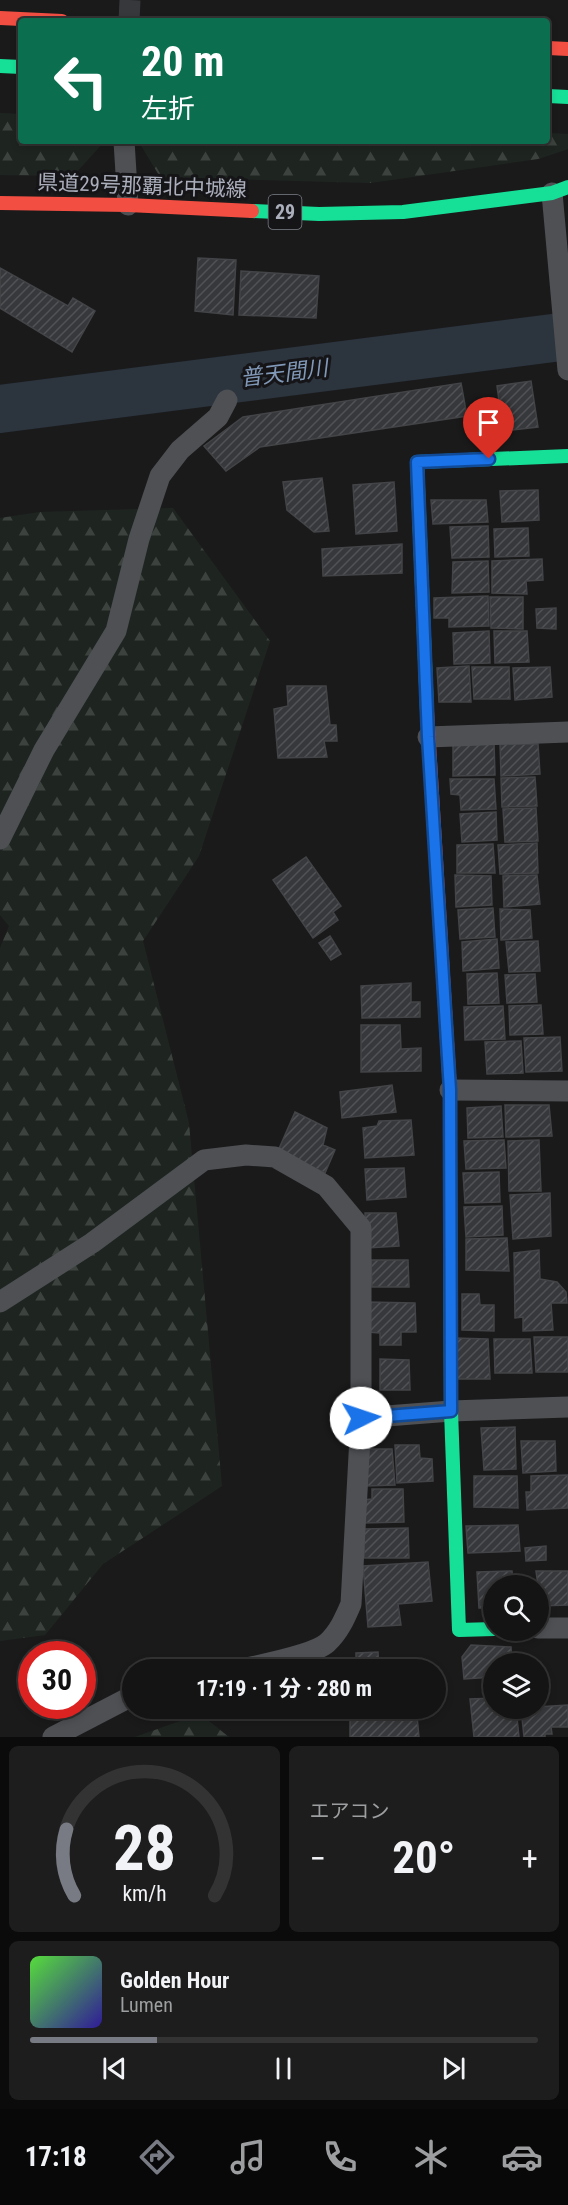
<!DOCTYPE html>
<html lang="ja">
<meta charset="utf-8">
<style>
body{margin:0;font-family:"Roboto Condensed","Noto Sans JP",sans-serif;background:#1d1d1d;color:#f1f3f6;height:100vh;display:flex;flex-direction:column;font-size:22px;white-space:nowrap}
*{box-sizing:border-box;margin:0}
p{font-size:20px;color:#9d9ea0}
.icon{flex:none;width:33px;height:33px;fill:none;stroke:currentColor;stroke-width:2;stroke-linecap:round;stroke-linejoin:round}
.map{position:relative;height:1737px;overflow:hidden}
.drawer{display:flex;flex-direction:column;gap:9px;padding:9px;background:#0b0b0b;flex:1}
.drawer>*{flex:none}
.hud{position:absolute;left:18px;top:18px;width:532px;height:126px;border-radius:6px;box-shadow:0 3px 9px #0003,0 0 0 2px #333334;background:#0b6e4f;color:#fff;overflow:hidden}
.controls{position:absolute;left:483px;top:1575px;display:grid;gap:12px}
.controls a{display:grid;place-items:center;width:66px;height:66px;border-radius:50%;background:#141414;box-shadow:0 3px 9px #0003,0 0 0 2px #333334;font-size:30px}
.speed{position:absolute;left:18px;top:1641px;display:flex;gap:12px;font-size:30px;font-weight:700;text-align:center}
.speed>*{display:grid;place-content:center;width:78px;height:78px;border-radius:50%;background:#141414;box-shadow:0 3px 9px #0003,0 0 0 2px #333334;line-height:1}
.speed .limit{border:9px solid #d22;background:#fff;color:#111}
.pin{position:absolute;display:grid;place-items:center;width:51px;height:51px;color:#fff;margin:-62px -26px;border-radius:50% 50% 50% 0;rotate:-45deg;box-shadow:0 0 6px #0007}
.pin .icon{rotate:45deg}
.me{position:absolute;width:66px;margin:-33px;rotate:86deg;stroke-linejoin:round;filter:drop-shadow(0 0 4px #0008)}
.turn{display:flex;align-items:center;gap:21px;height:126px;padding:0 24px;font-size:27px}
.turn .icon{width:78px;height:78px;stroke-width:2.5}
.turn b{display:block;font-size:42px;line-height:51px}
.big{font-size:45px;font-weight:700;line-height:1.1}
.drawer .tile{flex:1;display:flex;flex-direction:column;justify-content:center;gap:9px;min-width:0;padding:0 21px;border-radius:9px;background:#1d1d1d}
.drawer .dial{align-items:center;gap:0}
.dial svg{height:156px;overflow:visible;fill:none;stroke:#333334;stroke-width:7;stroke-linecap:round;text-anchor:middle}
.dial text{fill:#f1f3f6;stroke:none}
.song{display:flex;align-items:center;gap:18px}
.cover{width:72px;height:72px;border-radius:9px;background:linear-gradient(135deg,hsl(110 70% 55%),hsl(250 70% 35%))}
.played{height:6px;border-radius:3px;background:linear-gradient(90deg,#787b84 25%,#333334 25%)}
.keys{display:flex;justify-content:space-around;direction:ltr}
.heat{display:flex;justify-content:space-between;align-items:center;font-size:33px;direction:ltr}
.drawer .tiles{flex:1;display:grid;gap:9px;grid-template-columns:1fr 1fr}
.tile:last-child{grid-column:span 2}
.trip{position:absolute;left:122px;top:1659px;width:324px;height:60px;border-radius:30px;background:#141414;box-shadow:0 3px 9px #0003,0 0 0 2px #333334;font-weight:700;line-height:60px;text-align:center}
.tabs{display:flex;height:96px;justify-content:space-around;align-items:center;background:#080808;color:#9d9ea0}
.tabs .icon{width:42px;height:42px}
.tabs .on{color:#787b84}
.tabs b{font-size:27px;color:#f1f3f6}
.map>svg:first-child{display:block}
</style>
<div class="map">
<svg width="568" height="1737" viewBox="0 0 568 1737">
<defs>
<pattern id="forest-firs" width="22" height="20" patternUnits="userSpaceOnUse" patternTransform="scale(1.5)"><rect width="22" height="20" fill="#1e2520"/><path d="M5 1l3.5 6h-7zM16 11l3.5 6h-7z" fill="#3c423e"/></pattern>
<pattern id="building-hatch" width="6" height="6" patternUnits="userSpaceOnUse" patternTransform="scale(1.5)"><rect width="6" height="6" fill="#37383b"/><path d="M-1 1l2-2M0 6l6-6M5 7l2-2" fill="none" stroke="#515255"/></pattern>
</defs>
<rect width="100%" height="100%" fill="#1a1a1b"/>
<!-- forest -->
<path fill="url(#forest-firs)" d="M0,113L21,114V141H548V133L568,134V149L538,159L370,183L160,177L139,142L103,143L73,176L0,175Z
M173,508L270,641L199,856L143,941L189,1123L222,1486L103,1564L45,1635L0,1641V948L9,926L0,915V518L40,512Z
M200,1714L229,1737H135Z"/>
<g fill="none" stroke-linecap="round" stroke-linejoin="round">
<!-- river -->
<path stroke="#2c343e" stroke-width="48" d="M0,409L568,336"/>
</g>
<!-- building -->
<path fill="url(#building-hatch)" stroke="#434447" stroke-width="1.5" d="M198,258L236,260L233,315L195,311Z
M0,268L68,306L73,298L95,311L72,352L0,308Z
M241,271L319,276L316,318L239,315Z
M531,381L538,427L503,431L497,386Z
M461,383L467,416L260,447L226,471L204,446L243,417Z
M322,478L329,531L314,532L287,510L283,482Z
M394,482L397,531L356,534L353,485Z
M538,490L539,520L502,522L500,491Z
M431,500H486L488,522L433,524Z
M488,526L489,557L452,558L450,527Z
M528,528L529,556L495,557L494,529Z
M402,544V573L323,576L322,549Z
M542,559L543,580L526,581L527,594L492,593V561Z
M488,561L489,592L452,593L453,562Z
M488,596L489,626L449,627V618H434V598Z
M490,597H523V629L491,628Z
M556,608V629L537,628L536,609Z
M489,631L490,663L454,664L453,633Z
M494,631H527L529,662L495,663Z
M469,666L471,702H439L437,668Z
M472,667H509L510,699H474Z
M550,667L552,697L515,700L513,668Z
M287,686H326L330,725H336L337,741H324L327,757L278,758L274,709L288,706Z
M453,743H494L495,775L453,776Z
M500,744H538L540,774L501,776Z
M535,777L537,806L502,807L501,778Z
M450,779H494L496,809L461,810L460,795L451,794Z
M536,808L538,841L505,842L503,809Z
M496,812L497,840L462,842L460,814Z
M537,843L538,873L500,874L498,845Z
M493,844L495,873H457V845Z
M306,857L341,906L333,912L338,920L313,938L273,880Z
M455,875L491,876L492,905L456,907Z
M537,875L540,904L504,907L503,876Z
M493,908L495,937L460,939L458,910Z
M500,909L530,910L532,938L501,940Z
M330,936L341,954L331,960L319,943Z
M497,939L499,968L463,971L462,942Z
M538,941L540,971L509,972L506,942Z
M497,973L499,1003L468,1004L467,974Z
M535,974L537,1002L507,1003L505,975Z
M411,983V1002H420V1017L362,1018L361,986Z
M541,1005L543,1034L510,1035L509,1006Z
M503,1006L505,1039L465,1040L464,1007Z
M361,1025H400L401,1049L421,1048V1071L361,1072Z
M560,1037L562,1071L526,1072L524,1038Z
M521,1041L523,1073L487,1074L485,1042Z
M392,1085L396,1112L342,1118L340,1092Z
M505,1105H549L552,1136L506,1137Z
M501,1106L503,1137L468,1138L467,1108Z
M295,1112L327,1128L323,1145L335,1150L325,1173L278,1151Z
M411,1120L414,1155L365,1158L363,1128L377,1126L379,1121Z
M504,1140L506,1168L466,1169L464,1141Z
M539,1140L541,1191H509L508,1141Z
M404,1168L406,1197L367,1200L365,1169Z
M499,1172L500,1202L465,1203L463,1173Z
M550,1193L551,1236L513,1239L510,1195Z
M502,1206L503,1235L466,1237L464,1207Z
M365,1213H396L399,1246L367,1248Z
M507,1238L509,1271L466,1270V1239Z
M539,1250L540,1279L557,1282L566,1292L567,1303H551L553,1330L523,1331V1317L515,1318L514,1253Z
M371,1260H408L409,1287H372Z
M462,1294H479L480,1305H494V1331L462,1330Z
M368,1302L415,1303L416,1332H401V1345H380V1333L367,1332Z
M534,1337H568V1372H536Z
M454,1338L488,1339L490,1379H455Z
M494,1339H530L532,1373H495Z
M380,1359L409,1360L410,1390H380Z
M515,1427L516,1469L484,1470L481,1428Z
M521,1441H555L556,1471L523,1473Z
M395,1445H419L420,1458L432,1459L433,1481L397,1483Z
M364,1449H392L395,1485L366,1486Z
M568,1475V1508L527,1510L526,1492H531V1476Z
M474,1476H517L518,1508L474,1507Z
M372,1489H403L404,1522L363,1523L362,1500L372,1499Z
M518,1525L520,1551L468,1553L466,1526Z
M408,1528L409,1558H364V1529Z
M546,1546V1560L526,1561L525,1548Z
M428,1562L432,1601L398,1604L401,1625L368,1627L363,1566Z
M512,1571L513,1586H494V1608H479L477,1572Z
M536,1571H568V1605L539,1606L538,1586Z
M471,1645L511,1647L512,1664H494V1677L464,1679L462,1657Z
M378,1652L379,1670H356V1653Z
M494,1698V1708H516L519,1737H474L470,1699Z
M568,1705V1727H551L552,1734H545V1737H524L521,1708Z
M414,1711L415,1716H417L419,1737H350V1712Z"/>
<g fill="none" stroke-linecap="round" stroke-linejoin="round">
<!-- street-tunnel -->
<path stroke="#37383b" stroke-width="21" stroke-dasharray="21 10" stroke-linecap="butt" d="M129,21L130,0"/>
<!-- street -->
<path stroke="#4e5054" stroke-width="21" d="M124,141L128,205
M552,193L568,370
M428,737L568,732
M0,839L44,750L116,631L139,539L160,476L180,450L218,417L227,400
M450,1090L568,1091
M0,1302L92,1243L204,1160L246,1155L275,1157L326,1186L361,1228V1418L351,1604C345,1618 339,1632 327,1643C312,1656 258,1665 238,1670
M361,1418L451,1411L568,1407
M538,1628H568
M53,1737L132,1696"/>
<!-- fast -->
<path stroke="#16e098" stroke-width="14" d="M0,66L21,67
M548,96L568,97
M252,211L319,214L403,212L552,193L568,187
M427,711L417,462L568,456
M450,1155L451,1411L459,1630L494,1629"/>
<!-- jam -->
<path stroke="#f24e42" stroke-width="14" d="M0,18L62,21
M548,48L568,49
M0,203L128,205L252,211
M427,711L450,1090V1155"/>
</g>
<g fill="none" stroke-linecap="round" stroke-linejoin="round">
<defs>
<path id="route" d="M361,1418L451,1411L450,1090L428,737L417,462L489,459"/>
</defs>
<!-- route casing -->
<use href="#route" stroke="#114b97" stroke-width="15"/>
<!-- route -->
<use href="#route" stroke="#1a73e8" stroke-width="10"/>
</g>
<g text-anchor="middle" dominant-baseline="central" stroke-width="6" stroke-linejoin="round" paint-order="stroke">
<!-- shield labels -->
<rect fill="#151417" stroke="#7e808a" stroke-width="1.5" x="268.5" y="195" width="33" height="34" rx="4.5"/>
<g font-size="20" font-weight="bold" fill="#abafbc">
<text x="285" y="212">29</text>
</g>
<!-- street labels -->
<g font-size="21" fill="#abafbc" stroke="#151417">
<text transform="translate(142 186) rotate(2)">県道29号那覇北中城線</text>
</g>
<!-- water labels -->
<g font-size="22" font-style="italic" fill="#8199b8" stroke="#151417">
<text transform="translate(284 373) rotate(-7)">普天間川</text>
</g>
</g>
</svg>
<div class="controls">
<a><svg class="icon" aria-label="search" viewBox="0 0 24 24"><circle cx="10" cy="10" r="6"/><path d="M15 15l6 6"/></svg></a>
<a><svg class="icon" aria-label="layers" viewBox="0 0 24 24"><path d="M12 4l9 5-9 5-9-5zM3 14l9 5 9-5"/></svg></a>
</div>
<div class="speed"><div class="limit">30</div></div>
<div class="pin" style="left:489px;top:459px;background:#d93025"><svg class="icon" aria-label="arrive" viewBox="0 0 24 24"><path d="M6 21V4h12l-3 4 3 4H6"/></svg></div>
<svg class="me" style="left:361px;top:1418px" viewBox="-20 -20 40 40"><circle r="19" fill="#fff"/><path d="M0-13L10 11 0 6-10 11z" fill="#1a73e8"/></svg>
<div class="trip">17:19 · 1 分 · 280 m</div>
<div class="hud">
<div class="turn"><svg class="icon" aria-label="left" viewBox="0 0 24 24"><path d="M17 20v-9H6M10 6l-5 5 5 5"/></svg><div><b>20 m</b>左折</div></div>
</div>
</div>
<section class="drawer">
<div class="tiles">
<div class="tile dial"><svg viewBox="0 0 100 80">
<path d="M14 69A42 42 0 1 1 86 69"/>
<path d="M14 69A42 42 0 0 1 10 35" stroke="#787b84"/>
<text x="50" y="56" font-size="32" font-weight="700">28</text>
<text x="50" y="72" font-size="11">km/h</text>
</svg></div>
<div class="tile"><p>エアコン</p>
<div class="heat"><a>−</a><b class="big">20°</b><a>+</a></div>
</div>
<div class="tile">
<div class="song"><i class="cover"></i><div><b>Golden Hour</b><p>Lumen</p></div></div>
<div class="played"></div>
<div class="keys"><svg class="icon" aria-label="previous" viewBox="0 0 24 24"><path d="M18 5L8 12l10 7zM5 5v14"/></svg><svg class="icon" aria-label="pause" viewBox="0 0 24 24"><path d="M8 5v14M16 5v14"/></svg><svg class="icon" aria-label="next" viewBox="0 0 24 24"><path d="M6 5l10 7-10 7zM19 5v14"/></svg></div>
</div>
</div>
</section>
<nav class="tabs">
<b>17:18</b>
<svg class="icon on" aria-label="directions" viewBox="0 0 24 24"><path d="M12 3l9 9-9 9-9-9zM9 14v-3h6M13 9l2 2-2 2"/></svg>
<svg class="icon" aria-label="music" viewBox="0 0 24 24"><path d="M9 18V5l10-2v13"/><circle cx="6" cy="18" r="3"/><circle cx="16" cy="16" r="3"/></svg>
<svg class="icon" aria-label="phone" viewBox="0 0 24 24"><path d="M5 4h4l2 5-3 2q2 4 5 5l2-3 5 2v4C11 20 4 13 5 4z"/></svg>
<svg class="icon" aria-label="climate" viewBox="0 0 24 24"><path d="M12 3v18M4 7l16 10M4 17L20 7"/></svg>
<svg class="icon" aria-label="car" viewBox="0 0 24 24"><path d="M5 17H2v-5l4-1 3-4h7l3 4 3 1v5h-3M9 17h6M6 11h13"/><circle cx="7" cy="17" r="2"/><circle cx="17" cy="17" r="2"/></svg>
</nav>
